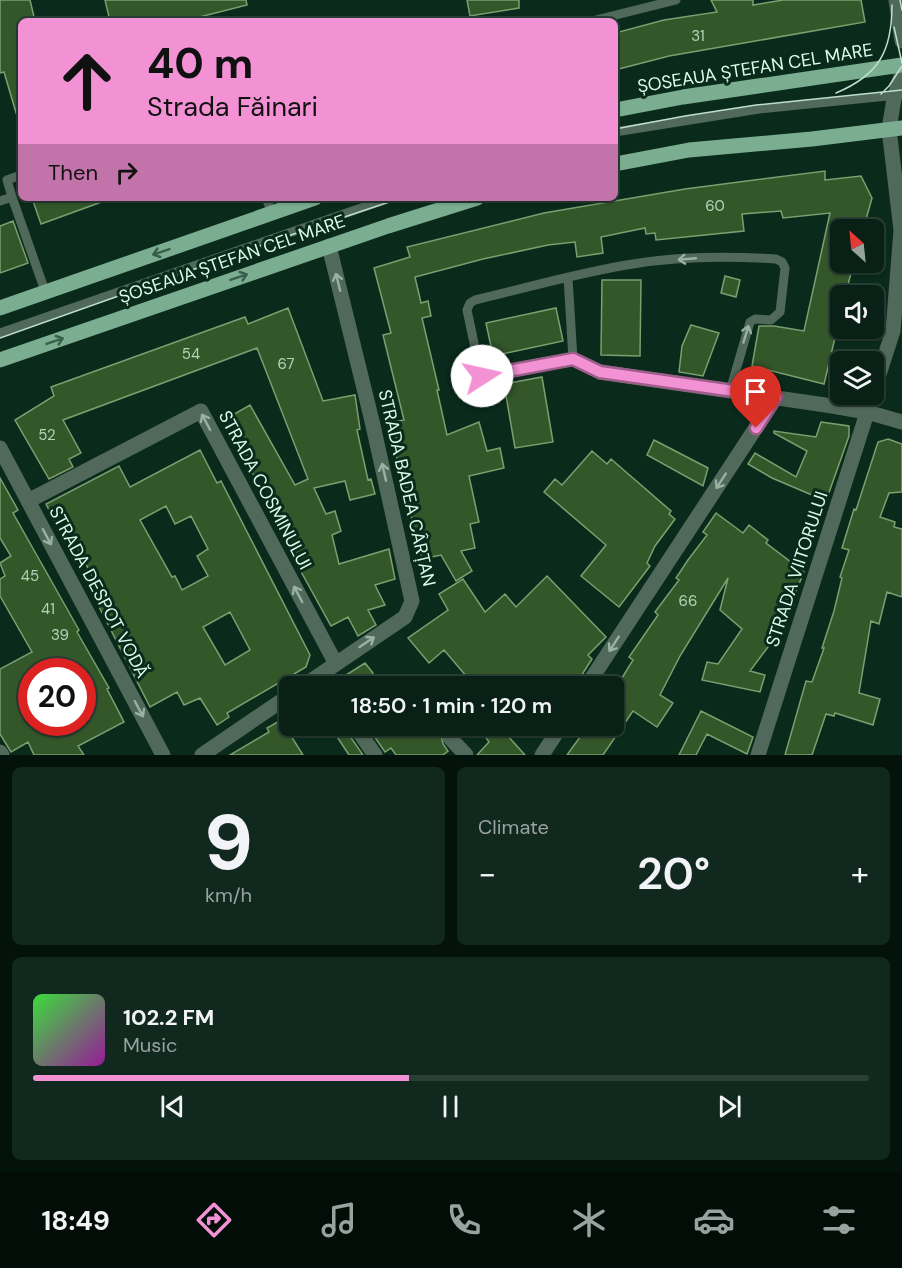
<!DOCTYPE html>
<meta charset="utf-8">
<style>
body{margin:0;font-family:"DM Sans",sans-serif;background:#11281e;color:#f1f3f6;height:100vh;display:flex;flex-direction:column;font-size:22px;white-space:nowrap}
*{box-sizing:border-box;margin:0}
p{font-size:20px;color:#98a3a0}
.icon{flex:none;width:33px;height:33px;fill:none;stroke:currentColor;stroke-width:2;stroke-linecap:round;stroke-linejoin:round}
.map{position:relative;height:755px;overflow:hidden}
.panel{display:flex;flex-direction:column;gap:12px;padding:12px;background:#04120c;flex:1}
.panel>*{flex:none}
.hud{position:absolute;left:18px;top:18px;width:600px;height:183px;border-radius:9px;box-shadow:0 2px 4px #0004,0 0 0 2px #293e34;background:#f391d5;color:#111;overflow:hidden}
.needle{width:39px;rotate:333deg}
.tools{position:absolute;left:830px;top:219px;display:grid;gap:12px}
.tools a{display:grid;place-items:center;width:54px;height:54px;border-radius:9px;background:#082015;box-shadow:0 2px 4px #0004,0 0 0 2px #293e34;font-size:30px}
.speed{position:absolute;left:18px;top:658px;display:flex;gap:12px;font-size:30px;font-weight:700;text-align:center}
.speed>*{display:grid;place-content:center;width:78px;height:78px;border-radius:50%;background:#082015;box-shadow:0 2px 4px #0004,0 0 0 2px #293e34;line-height:1}
.speed .limit{border:9px solid #d22;background:#fff;color:#111}
.pin{position:absolute;display:grid;place-items:center;width:51px;height:51px;color:#fff;margin:-62px -26px;border-radius:50% 50% 50% 0;rotate:-45deg;box-shadow:0 0 6px #0007}
.pin .icon{rotate:45deg}
.me{position:absolute;width:66px;margin:-33px;rotate:80deg;stroke-linejoin:round;filter:drop-shadow(0 0 4px #0008)}
.turn{display:flex;align-items:center;gap:21px;height:126px;padding:0 30px;font-size:27px}
.turn .icon{width:78px;height:78px;stroke-width:2.5}
.turn b{display:block;font-size:42px;line-height:51px}
.then{display:flex;align-items:center;height:57px;padding:0 30px;background:#0003;gap:12px;font-size:22px}
.big{font-size:45px;font-weight:600;line-height:1.1}
.panel .widget{flex:1;display:flex;flex-direction:column;justify-content:center;gap:9px;min-width:0;padding:0 21px;border-radius:9px;background:#11281e}
.panel .dial{align-items:center;gap:0}
.dial b{font-size:78px;line-height:1}
.song{display:flex;align-items:center;gap:18px}
.cover{width:72px;height:72px;border-radius:9px;background:linear-gradient(135deg,hsl(120 70% 55%),hsl(300 70% 35%))}
.played{height:6px;border-radius:3px;background:linear-gradient(90deg,#f391d5 45%,#293e34 45%)}
.keys{display:flex;justify-content:space-around;direction:ltr}
.heat{display:flex;justify-content:space-between;align-items:center;font-size:33px;direction:ltr}
.panel .tiles{flex:1;display:grid;gap:12px;grid-template-columns:1fr 1fr}
.widget:last-child{grid-column:span 2}
.trip{position:absolute;left:279px;top:676px;width:345px;height:60px;border-radius:9px;background:#082015;box-shadow:0 2px 4px #0004,0 0 0 2px #293e34;font-weight:600;line-height:60px;text-align:center}
.tabs{display:flex;height:96px;justify-content:space-around;align-items:center;background:#030d08;color:#98a3a0}
.tabs .icon{width:42px;height:42px}
.tabs .current{color:#f391d5}
.tabs b{font-size:27px;color:#f1f3f6}
.map>svg:first-child{display:block}
</style>
<div class="map">
<svg width="902" height="755" viewBox="0 0 902 755">
<rect width="100%" height="100%" fill="#0a2b1c"/>
<!-- building -->
<path fill="#34572a" stroke="#7aa070" stroke-width="1.5" fill-rule="evenodd" d="M0,0H30L35,21H21V115L17,116L4,72L0,73Z
M105,0H246L247,5L184,21H110Z
M467,0H519V8L470,16Z
M711,0H753V5L783,0H861L865,22L669,56L615,70V33L664,20L717,12Z
M825,171V180L861,176L872,198L863,230H840V262H854L845,296H840V317L824,384L752,366L759,326H774L804,331L830,213L783,218L781,211L742,214L744,231L656,240L655,233L646,234L645,228L601,237L603,253L577,257L575,242L548,245L483,259L415,277L421,303L428,301L431,316L422,318L439,390H437L447,435L479,422L487,451L500,448L504,468L469,476L479,522L470,524L475,548L461,551L472,571L456,581L441,555L422,559L417,534L415,535L400,462L398,463L394,446L398,445L393,422L404,420L383,335L391,333L374,268L410,257L407,247L544,213L685,189Z
M32,198H106L107,200L41,224Z
M13,221L28,263L0,273V226Z
M725,276L740,280L736,297L721,293Z
M602,280H641L640,356L601,355Z
M288,308L323,401L355,395L360,429L357,430L368,480L371,479L375,494L350,500L345,481L314,488L326,514L335,511L341,531L332,535L339,564L389,549L395,579L375,585L385,605L368,610L376,625L358,636L348,617L331,626L299,568L302,566L279,521L276,522L269,510L276,506L260,472L254,476L234,441L236,440L224,420L250,405L295,485L308,479L257,348L63,420L81,453L69,459L73,467L49,479L15,420L54,396L51,387L245,317L248,324Z
M556,308L563,341L493,356L486,323Z
M691,325L719,333L703,376L679,372L682,346Z
M542,377L553,442L515,448L504,384Z
M821,422L849,426V436L826,501L772,478L748,464L755,453L796,477L807,451L774,433V431L816,437Z
M888,439L902,444V492L889,493L880,517L895,522L894,527L902,529V597L887,592L879,624L871,621L859,693L880,699L873,725L835,713L834,716L826,714L812,755H785L806,681L812,682L824,648H822L834,611L842,578L840,577L849,550L842,548L854,509L856,510L878,442Z
M654,440L708,468L703,486L647,455Z
M200,450L217,483L221,481L310,655L306,667L227,713L229,717L217,725L200,698L184,705L177,692L150,707L88,585L95,582L72,537L65,541L46,504L119,466L130,487ZM166,506L175,524L191,516L208,549L197,556L208,576L182,590L175,576L172,577L140,520ZM230,612L250,650L225,665L203,627Z
M592,451L607,464L611,459L671,511L669,514L675,519L655,546L647,563L650,566L619,607L581,576L606,545L544,492L555,479L562,485Z
M0,478L18,510L13,513L79,630L77,632L109,688L107,689L124,722L78,746L84,755H34L28,742L11,752L0,734V669L32,652L0,596V579L5,576L0,563L11,556L0,538ZM32,672H82V723H32Z
M716,513L743,533L749,525L768,540L766,543L804,572L791,603L794,605L777,628L780,631L750,671L765,675L760,692L702,680L707,662L718,664L742,629L720,610L728,578L680,656L660,695L673,703L657,727L633,711L603,755H567L588,726H614V691L633,660L629,657L658,615L655,612L679,580L676,578L688,560L707,535L703,532Z
M547,576L606,637L588,655L592,659L574,687H480L467,677L444,650L429,663L408,638L448,610L439,594L463,579L485,612L505,594L516,607Z
M365,663L373,673L369,678L375,687H327Z
M701,711L753,737L747,754L707,734L696,755H679Z
M281,720L303,755H230L269,732L267,728Z
M330,726H345L347,732L363,755H349Z
M367,726H433L441,735L443,744L448,751L443,755H396L391,748L385,752Z
M478,726H499L525,755H477L489,742Z"/>
<g fill="none" stroke-linecap="round" stroke-linejoin="round">
<!-- service -->
<path stroke="#51695b" stroke-width="9" d="M592,21L676,0
M615,132L759,109L897,95
M12,197L45,291
M266,198L272,213
M0,201L12,197L7,180L21,175
M568,278L573,359
M0,333L390,198
M600,372L573,359L481,376L467,310L470,303L475,300C527,288 580,272 633,264C680,256 729,256 776,259L782,262L785,268L780,312L771,320L755,319L750,322L730,391"/>
<!-- minor -->
<path stroke="#51695b" stroke-width="15" d="M600,372L832,406L867,412L902,422
M0,448L163,755
M28,501L201,411L336,664
M302,687L405,617L412,601L372,421L329,246
M586,687L776,397
M355,726L375,755
M450,738L466,755
M0,752L2,755
M202,755L290,695
M542,755L561,726"/>
<!-- tertiary -->
<path stroke="#51695b" stroke-width="15" d="M896,0L902,41
M873,393L893,331L901,230L889,129L894,99L902,72
M758,755L873,394"/>
<!-- primary -->
<path stroke="#7bae91" stroke-width="15" d="M615,110L683,97L902,65
M615,164L689,150L812,139L902,128
M0,308L315,198
M0,360L388,226L477,198"/>
<!-- tram -->
<path stroke="#bedecc" stroke-width="1.5" d="M900,0L902,10
M894,27L902,63
M836,93C879,75 892,51 892,5
M881,94L889,86L902,66
M615,129L685,116L756,105L902,90
M0,338L279,239L401,198"/>
</g>
<!-- one-way arrows -->
<defs><path id="oneway-shaft" d="M-6 0H5M1.5-3L5.5 0L1.5 3" fill="none" stroke-width="1.6" stroke-linecap="round" stroke-linejoin="round" transform="scale(1.5)"/></defs>
<g stroke="#375f4b">
<use href="#oneway-shaft" transform="translate(161 252) rotate(161)"/>
<use href="#oneway-shaft" transform="translate(239 277) rotate(-19)"/>
<use href="#oneway-shaft" transform="translate(55 341) rotate(-19)"/>
</g>
<g stroke="#97b3a2">
<use href="#oneway-shaft" transform="translate(687 259) rotate(175)"/>
<use href="#oneway-shaft" transform="translate(338 282) rotate(-104)"/>
<use href="#oneway-shaft" transform="translate(746 334) rotate(-73)"/>
<use href="#oneway-shaft" transform="translate(206 422) rotate(-118)"/>
<use href="#oneway-shaft" transform="translate(384 472) rotate(-103)"/>
<use href="#oneway-shaft" transform="translate(721 481) rotate(123)"/>
<use href="#oneway-shaft" transform="translate(47 537) rotate(62)"/>
<use href="#oneway-shaft" transform="translate(298 594) rotate(-118)"/>
<use href="#oneway-shaft" transform="translate(367 642) rotate(-34)"/>
<use href="#oneway-shaft" transform="translate(614 644) rotate(123)"/>
<use href="#oneway-shaft" transform="translate(139 709) rotate(62)"/>
</g>
<g fill="none" stroke-linecap="round" stroke-linejoin="round">
<defs>
<path id="route" d="M482,376L573,359L600,372L776,397L756,428"/>
</defs>
<!-- route casing -->
<use href="#route" stroke="#9e5e8a" stroke-width="15"/>
<!-- route -->
<use href="#route" stroke="#f391d5" stroke-width="10"/>
</g>
<g text-anchor="middle" dominant-baseline="central" stroke-width="6" stroke-linejoin="round" paint-order="stroke">
<!-- number labels -->
<g font-size="15" fill="#b3d4ba">
<text x="698" y="36">31</text>
<text x="715" y="206">60</text>
<text x="191" y="354">54</text>
<text x="286" y="364">67</text>
<text x="47" y="435">52</text>
<text x="30" y="576">45</text>
<text x="688" y="601">66</text>
<text x="48" y="609">41</text>
<text x="60" y="635">39</text>
</g>
<!-- street labels -->
<g font-size="18" fill="#ddfdea" stroke="#0a2b1c">
<text transform="translate(755 68) rotate(-9)">ȘOSEAUA ȘTEFAN CEL MARE</text>
<text transform="translate(232 259) rotate(-19)">ȘOSEAUA ȘTEFAN CEL MARE</text>
<text transform="translate(407 488) rotate(77)">STRADA BADEA CÂRȚAN</text>
<text transform="translate(265 490) rotate(62)">STRADA COSMINULUI</text>
<text transform="translate(797 569) rotate(-72)">STRADA VIITORULUI</text>
<text transform="translate(99 592) rotate(62)">STRADA DESPOT VODĂ</text>
</g>
</g>
</svg>
<div class="tools">
<a><svg class="needle" viewBox="-14 -14 28 28"><path d="M0-13l5 13h-10z" fill="#e53935"/><path d="M0 13l5-13h-10z" fill="#98a3a0"/></svg></a>
<a><svg class="icon" aria-label="sound" viewBox="0 0 24 24"><path d="M4 9h4l5-4v14l-5-4H4zM17 9q2 3 0 6"/></svg></a>
<a><svg class="icon" aria-label="layers" viewBox="0 0 24 24"><path d="M12 4l9 5-9 5-9-5zM3 14l9 5 9-5"/></svg></a>
</div>
<div class="speed"><div class="limit">20</div></div>
<div class="pin" style="left:756px;top:428px;background:#d93025"><svg class="icon" aria-label="arrive" viewBox="0 0 24 24"><path d="M6 21V4h12l-3 4 3 4H6"/></svg></div>
<svg class="me" style="left:482px;top:376px" viewBox="-20 -20 40 40"><circle r="19" fill="#fff"/><path d="M0-13L10 11 0 6-10 11z" fill="#f391d5"/></svg>
<div class="trip">18:50 · 1 min · 120 m</div>
<div class="hud">
<div class="turn"><svg class="icon" aria-label="ahead" viewBox="0 0 24 24"><path d="M12 20V5M6 11l6-6 6 6"/></svg><div><b>40 m</b>Strada Făinari</div></div>
<div class="then">Then<svg class="icon" aria-label="right" viewBox="0 0 24 24"><path d="M7 20v-9h11M14 6l5 5-5 5"/></svg></div>
</div>
</div>
<section class="panel">
<div class="tiles">
<div class="widget dial"><b>9</b><p>km/h</p></div>
<div class="widget"><p>Climate</p>
<div class="heat"><a>−</a><b class="big">20°</b><a>+</a></div>
</div>
<div class="widget">
<div class="song"><i class="cover"></i><div><b>102.2 FM</b><p>Music</p></div></div>
<div class="played"></div>
<div class="keys"><svg class="icon" aria-label="previous" viewBox="0 0 24 24"><path d="M18 5L8 12l10 7zM5 5v14"/></svg><svg class="icon" aria-label="pause" viewBox="0 0 24 24"><path d="M8 5v14M16 5v14"/></svg><svg class="icon" aria-label="next" viewBox="0 0 24 24"><path d="M6 5l10 7-10 7zM19 5v14"/></svg></div>
</div>
</div>
</section>
<nav class="tabs">
<b>18:49</b>
<svg class="icon current" aria-label="directions" viewBox="0 0 24 24"><path d="M12 3l9 9-9 9-9-9zM9 14v-3h6M13 9l2 2-2 2"/></svg>
<svg class="icon" aria-label="music" viewBox="0 0 24 24"><path d="M9 18V5l10-2v13"/><circle cx="6" cy="18" r="3"/><circle cx="16" cy="16" r="3"/></svg>
<svg class="icon" aria-label="phone" viewBox="0 0 24 24"><path d="M5 4h4l2 5-3 2q2 4 5 5l2-3 5 2v4C11 20 4 13 5 4z"/></svg>
<svg class="icon" aria-label="climate" viewBox="0 0 24 24"><path d="M12 3v18M4 7l16 10M4 17L20 7"/></svg>
<svg class="icon" aria-label="car" viewBox="0 0 24 24"><path d="M5 17H2v-5l4-1 3-4h7l3 4 3 1v5h-3M9 17h6M6 11h13"/><circle cx="7" cy="17" r="2"/><circle cx="17" cy="17" r="2"/></svg>
<svg class="icon" aria-label="filters" viewBox="0 0 24 24"><path d="M4 7h16M4 17h16"/><circle cx="9" cy="7" r="2"/><circle cx="15" cy="17" r="2"/></svg>
</nav>
